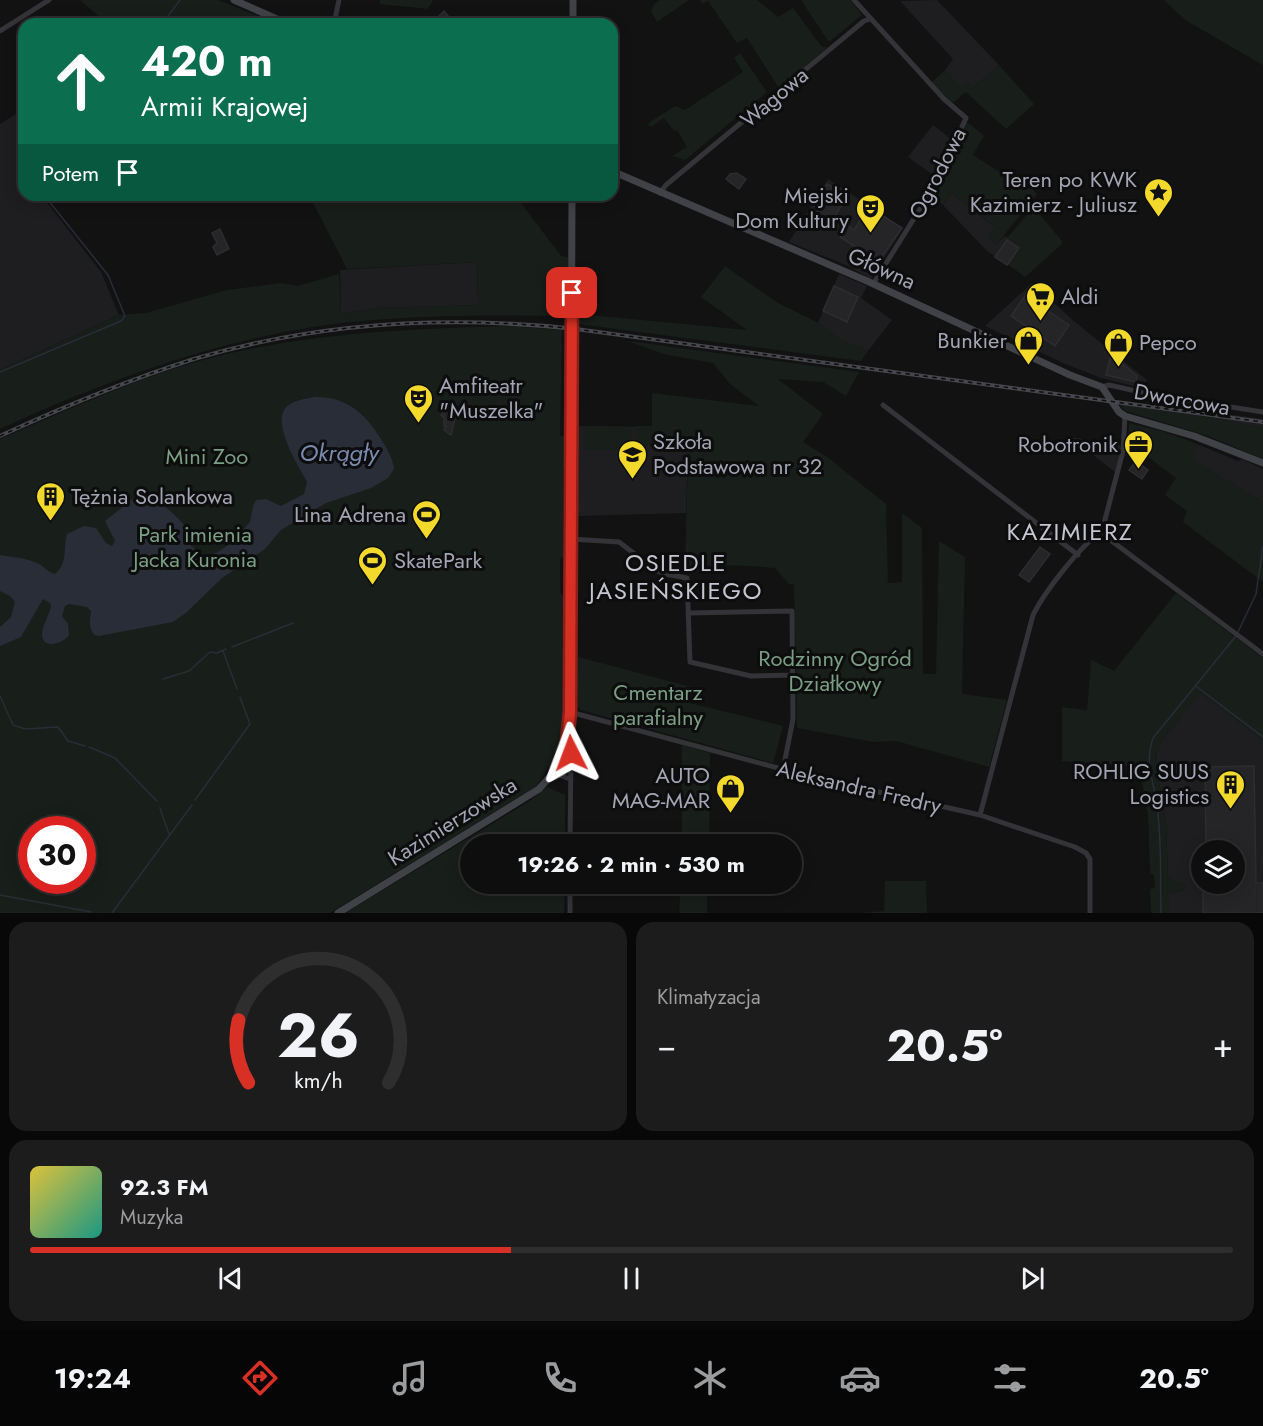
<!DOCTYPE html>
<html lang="pl">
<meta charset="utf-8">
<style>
body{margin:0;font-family:Jost,sans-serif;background:#1c1c1c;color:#f1f3f6;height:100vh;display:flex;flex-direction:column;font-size:22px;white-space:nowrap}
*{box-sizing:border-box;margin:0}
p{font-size:20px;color:#9b9c9e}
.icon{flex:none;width:33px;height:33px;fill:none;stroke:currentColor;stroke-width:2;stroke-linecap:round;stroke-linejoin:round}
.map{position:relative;height:913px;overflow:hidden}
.sheet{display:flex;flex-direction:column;gap:9px;padding:9px;background:#080808;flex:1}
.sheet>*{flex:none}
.banner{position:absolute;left:18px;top:18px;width:600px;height:183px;border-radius:18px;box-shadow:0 3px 15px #0003,0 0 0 2px #2e2e2e;background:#0b6e4f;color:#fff;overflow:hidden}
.controls{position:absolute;left:1191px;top:840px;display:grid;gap:12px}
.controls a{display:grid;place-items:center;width:54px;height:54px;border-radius:50%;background:#0e0e0e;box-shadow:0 3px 15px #0003,0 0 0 2px #2e2e2e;font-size:30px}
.speed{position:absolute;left:18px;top:816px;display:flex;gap:12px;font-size:30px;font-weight:700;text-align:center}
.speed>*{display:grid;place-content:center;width:78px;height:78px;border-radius:50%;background:#0e0e0e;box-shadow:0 3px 15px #0003,0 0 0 2px #2e2e2e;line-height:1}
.speed .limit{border:9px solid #d22;background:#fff;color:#111}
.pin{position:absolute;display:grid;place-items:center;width:51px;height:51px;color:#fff;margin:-26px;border-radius:12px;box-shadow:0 3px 9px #0006}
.me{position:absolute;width:66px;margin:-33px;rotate:357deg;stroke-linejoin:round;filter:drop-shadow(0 0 4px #0008)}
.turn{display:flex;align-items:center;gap:21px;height:126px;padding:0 24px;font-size:27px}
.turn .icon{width:78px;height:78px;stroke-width:2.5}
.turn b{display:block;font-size:42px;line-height:51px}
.then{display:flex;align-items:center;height:57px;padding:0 24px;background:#0003;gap:12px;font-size:22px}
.big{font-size:45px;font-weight:700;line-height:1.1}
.sheet .card{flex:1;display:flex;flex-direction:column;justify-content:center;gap:9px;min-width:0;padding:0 21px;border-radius:18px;background:#1c1c1c}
.sheet .dial{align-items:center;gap:0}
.dial svg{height:156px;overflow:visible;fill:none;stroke:#2e2e2e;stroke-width:7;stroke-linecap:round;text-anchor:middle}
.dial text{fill:#f1f3f6;stroke:none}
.song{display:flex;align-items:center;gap:18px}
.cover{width:72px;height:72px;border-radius:9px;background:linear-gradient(135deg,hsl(50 70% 55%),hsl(170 70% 35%))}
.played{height:6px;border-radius:3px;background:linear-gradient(90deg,#d93025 40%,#2e2e2e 40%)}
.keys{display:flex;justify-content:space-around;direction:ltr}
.heat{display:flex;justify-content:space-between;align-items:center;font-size:33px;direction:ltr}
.sheet .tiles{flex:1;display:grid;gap:9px;grid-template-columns:1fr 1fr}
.card:last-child{grid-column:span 2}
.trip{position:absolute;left:460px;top:834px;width:342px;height:60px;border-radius:30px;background:#0e0e0e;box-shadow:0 3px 15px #0003,0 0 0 2px #2e2e2e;font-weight:700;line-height:60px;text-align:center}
.tabs{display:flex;height:96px;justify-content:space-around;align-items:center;background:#060606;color:#9b9c9e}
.tabs .icon{width:42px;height:42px}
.tabs .current{color:#d93025}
.tabs b{font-size:27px;color:#f1f3f6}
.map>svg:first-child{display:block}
</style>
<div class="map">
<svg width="1263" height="913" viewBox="0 0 1263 913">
<rect width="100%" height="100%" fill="#121213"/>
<!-- built -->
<path fill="#1e1e20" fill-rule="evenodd" d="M937,0L999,65L973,88L961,87L945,70L953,59L900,1Z
M19,112L24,120V195H41L101,272L119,315L0,370V124Z
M933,125L951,139L940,155L942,158L933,175L908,157Z
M828,179L903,228L871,279L848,266L789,242Z
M952,193L996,228L989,238L997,244L1005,236L1021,246L1010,266L987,251L943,205Z
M477,262L478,305L380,308L341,313L340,270Z
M839,274L867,286L861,298L892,320L868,351L843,341L818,323Z
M1032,283L1075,322L1147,380L1141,388L1101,378L1063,363L985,326Z
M1118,400L1263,419V428L1215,418L1119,404Z
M577,426L678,427L688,447L686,513L578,516Z
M1070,437L1119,444L1121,448L1115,472Z
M1197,444L1238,461L1242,459L1263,469V502L1193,460Z
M1200,692L1263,740V913H1169V893L1185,890L1168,877L1166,822L1156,765L1157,752L1163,740ZM1202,850H1234V884H1202Z"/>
<!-- green -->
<path fill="#181e1a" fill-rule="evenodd" d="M80,0H218L278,24H99L102,19Z
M380,0H433L428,9L380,4Z
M660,0H689L657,22L651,11L654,4Z
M700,0H757L778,17L793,8L822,47H828L779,88L747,38L737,43L708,1L703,4Z
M801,0H850L862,15L829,42Z
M1164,0H1263V65L1185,20Z
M740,53L767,92L685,160L672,156L687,147L677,130L674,131L664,118L651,127L648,125L650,122L675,106L685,110L743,72L734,58Z
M999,65L1034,104L1006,129L966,92L953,103L931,83L945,70L961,86L967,81L973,88Z
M966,123L970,124L984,136L973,155L1023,187L1032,188L1037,194L997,244L988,237L995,227L952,193L943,205L932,196Z
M309,195H515L561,256L569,257L565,316C491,315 416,315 342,323C228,336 104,381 0,429V370L119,315L146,313L227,290L281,283L298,286L339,274L341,313L380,308L478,305L477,262L347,269Z
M1031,210L1037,211L1062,241V244L1025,277L1010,266L1021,246L1007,238Z
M725,266L778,303L821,324L843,341L868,351L861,361L578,324L579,314L747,330L701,297Z
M509,326L562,330L560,436H565L566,465L563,469V557L560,559V593L563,596V723L560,747L537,786L330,913H0V439C66,411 133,379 203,360C303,333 406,329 509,326ZM32,830H82V880H32Z
M628,341L859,372L846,396L823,382L778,379L823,414L803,442L827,457L886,504L888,583L902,582V513L922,528L923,674H936L939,541L965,557L962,694L1007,700L989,767L896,741L873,742L797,728L794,584H789L775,568C747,566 716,561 690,575L685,572L688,447H678V427H666L675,428V446H636L637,426H652V393L759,406L730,384L713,363L663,354Z
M1119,404L1215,418L1263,428V459L1208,436L1126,411Z
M1129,423L1165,432L1197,444L1194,460L1263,502V582L1183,522L1187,511L1165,495L1176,478L1140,451L1128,448Z
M583,427H631V450H583Z
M1176,593L1263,658V740L1200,693L1163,740L1157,752L1156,765L1166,822L1168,877L1186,885L1185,890L1169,893V913H1151L1150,889L1155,888L1154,875L1150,873L1148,815L1139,767L1062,761V707L1087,710L1091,660L1114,671Z
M575,656L691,687L690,703L783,726L773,763L581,710L575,705Z
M682,745L710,753L709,844H682Z
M547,787L565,795V844H471V884H565L564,913H345L528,802Z
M885,881H926L927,913H859L884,911Z
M681,884H707V913H679Z"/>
<!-- water -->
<path fill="#282d37" d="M314,397C346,396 365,413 381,439C387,449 393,458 394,469L388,478L371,488L326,503L281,530L265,549L222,578L187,612L173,622L99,636L94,635C88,626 90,621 91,611L87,607L69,604L65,606L62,616L68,624L69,635C64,643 44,650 42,636C41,627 51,613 51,604L43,599L21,637L0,646V627L11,617L15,602L10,596L0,591V555C13,557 27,558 39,564C45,567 47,572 55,574C68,563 63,549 67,534L84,526L96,528L106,543L112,546L115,541L105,521L140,493C160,499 177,516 190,532L185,540L203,556L216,553L230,544L250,522L253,506L256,500L266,499L281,506L304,494L307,482C299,467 274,428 284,410C289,401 305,399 314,397Z"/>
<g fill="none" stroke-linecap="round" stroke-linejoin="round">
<!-- stream -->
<path stroke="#282d37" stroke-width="1.5" d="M162,24L180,0
M0,372L121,321L125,316L108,275L44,195
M1238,632L1256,594L1263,546
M232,647L293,623
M223,651L237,689
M163,679L189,671L210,652L217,653L226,649
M1197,687L1263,737
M0,696L13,725L25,729L58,727L68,741L85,746
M89,747L115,758L157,801
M195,800L250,724L240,697
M160,808L169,834
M0,895L91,912
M112,913L192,805
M1161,913C1160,878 1162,841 1157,806C1154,780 1144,765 1153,738L1236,636"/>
</g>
<!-- building -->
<path fill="#252527" stroke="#2d2c2f" stroke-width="1.5" d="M444,11L449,17L472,18L466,24H437V18Z
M737,173L746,179L739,189L726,179L730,174Z
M827,184L847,196L828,228L813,219L819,209L814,206Z
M869,207L902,228L876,265L869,260L871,257L840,237L848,226L854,230Z
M220,229L229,249L217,255L213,247L217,243L212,233Z
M1007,240L1019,248L1007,265L995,257Z
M834,286L858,297L847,322L823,311Z
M1029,290L1033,294L1030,299L1069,325L1055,346L1011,316Z
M1110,359L1119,361L1137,376L1136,382L1106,375Z
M449,401L456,407L461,417L455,419L451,435L444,430L446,426H444V418L441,415Z
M1136,461L1148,470L1142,479L1129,470Z
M1040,547L1050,554L1029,582L1019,575Z
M1254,766L1256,883H1263V913H1203V884H1234V850H1206L1205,767Z"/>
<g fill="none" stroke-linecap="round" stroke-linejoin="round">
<!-- street -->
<path stroke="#333338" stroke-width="5" d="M854,0L944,99L966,118L937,182L873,284
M334,24L339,0
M0,31L49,0
M660,193L666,185L864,21L870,19
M1102,387L1109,385L1154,395L1263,412
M883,405L1078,555
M1102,531L1109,539L1263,654
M571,539L619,542L657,571L665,574L687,578L690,662L751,676L793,675
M688,613L792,611L793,719L783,770
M570,712L804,775L980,815L1075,847L1086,853L1090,859V913
M567,742L571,753L570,844
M553,773L570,779
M980,815L1033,615C1045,591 1080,546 1102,531L1123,451L1125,416
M570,884V913"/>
<!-- secondary -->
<path stroke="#414148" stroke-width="7" d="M234,0L288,24
M573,24V0
M612,171L867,281L1070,375L1102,387L1119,412L1125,416L1194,436L1263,463
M338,913L539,789C561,766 569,743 570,712L572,195"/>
<defs>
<path id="rail" d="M0,436C63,407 128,380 194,359C319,322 447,315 576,329L1263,422"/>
</defs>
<!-- rail casing -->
<use href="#rail" stroke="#46464d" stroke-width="4"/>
<!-- rail -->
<use href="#rail" stroke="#0d0d0e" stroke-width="1.5" stroke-dasharray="4.5" stroke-linecap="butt"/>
</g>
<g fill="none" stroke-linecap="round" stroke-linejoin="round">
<defs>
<path id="route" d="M571,753L567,742L570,712L572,293"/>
</defs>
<!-- route casing -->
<use href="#route" stroke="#8d1f18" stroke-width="15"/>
<!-- route -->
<use href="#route" stroke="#d93025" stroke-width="10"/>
</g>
<!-- icons -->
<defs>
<symbol id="sight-pin" viewBox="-11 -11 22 30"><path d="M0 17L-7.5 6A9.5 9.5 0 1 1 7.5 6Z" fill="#f2d92c" stroke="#0d0d0e"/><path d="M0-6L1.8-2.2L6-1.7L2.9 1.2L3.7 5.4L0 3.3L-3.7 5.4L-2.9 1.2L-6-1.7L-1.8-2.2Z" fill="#111"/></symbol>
<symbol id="theatre-pin" viewBox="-11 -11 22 30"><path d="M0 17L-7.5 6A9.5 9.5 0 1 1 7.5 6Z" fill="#f2d92c" stroke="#0d0d0e"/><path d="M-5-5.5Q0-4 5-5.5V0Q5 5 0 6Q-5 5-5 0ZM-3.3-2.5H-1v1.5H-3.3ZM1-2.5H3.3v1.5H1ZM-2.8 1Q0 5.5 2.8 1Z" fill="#111"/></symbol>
<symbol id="supermarket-pin" viewBox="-11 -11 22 30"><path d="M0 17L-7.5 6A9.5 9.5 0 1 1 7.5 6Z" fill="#f2d92c" stroke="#0d0d0e"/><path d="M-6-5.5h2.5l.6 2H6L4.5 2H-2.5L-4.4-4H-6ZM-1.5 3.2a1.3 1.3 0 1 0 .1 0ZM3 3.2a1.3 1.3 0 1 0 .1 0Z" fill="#111"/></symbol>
<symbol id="shop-pin" viewBox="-11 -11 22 30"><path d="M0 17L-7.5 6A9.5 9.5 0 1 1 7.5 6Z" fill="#f2d92c" stroke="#0d0d0e"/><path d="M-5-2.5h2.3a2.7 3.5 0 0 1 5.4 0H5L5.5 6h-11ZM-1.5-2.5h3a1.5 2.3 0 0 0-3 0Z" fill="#111"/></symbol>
<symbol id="office-pin" viewBox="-11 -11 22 30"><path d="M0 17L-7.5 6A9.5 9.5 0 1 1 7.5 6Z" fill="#f2d92c" stroke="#0d0d0e"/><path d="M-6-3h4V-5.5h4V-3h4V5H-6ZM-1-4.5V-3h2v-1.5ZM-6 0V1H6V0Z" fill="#111"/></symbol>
<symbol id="school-pin" viewBox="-11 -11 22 30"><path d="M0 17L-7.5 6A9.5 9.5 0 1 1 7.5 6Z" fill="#f2d92c" stroke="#0d0d0e"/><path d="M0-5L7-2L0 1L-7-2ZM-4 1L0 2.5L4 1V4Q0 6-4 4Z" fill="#111"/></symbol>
<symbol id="building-pin" viewBox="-11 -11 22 30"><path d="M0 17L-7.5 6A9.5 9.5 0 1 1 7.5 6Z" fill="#f2d92c" stroke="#0d0d0e"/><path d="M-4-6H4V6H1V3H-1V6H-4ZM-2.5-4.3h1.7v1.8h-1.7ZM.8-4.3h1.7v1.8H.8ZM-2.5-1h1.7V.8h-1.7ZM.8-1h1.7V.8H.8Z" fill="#111"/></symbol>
<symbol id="stadium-pin" viewBox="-11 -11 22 30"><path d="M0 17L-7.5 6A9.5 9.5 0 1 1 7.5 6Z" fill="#f2d92c" stroke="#0d0d0e"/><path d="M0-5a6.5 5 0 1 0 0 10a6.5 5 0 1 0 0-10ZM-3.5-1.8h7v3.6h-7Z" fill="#111"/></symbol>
</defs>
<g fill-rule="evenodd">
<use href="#sight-pin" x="1142" y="176" width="33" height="45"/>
<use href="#theatre-pin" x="854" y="192" width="33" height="45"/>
<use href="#supermarket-pin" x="1024" y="280" width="33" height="45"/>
<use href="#shop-pin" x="1012" y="324" width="33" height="45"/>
<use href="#shop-pin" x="1102" y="326" width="33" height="45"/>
<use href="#theatre-pin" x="402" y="382" width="33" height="45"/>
<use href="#office-pin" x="1122" y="428" width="33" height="45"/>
<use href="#school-pin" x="616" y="438" width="33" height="45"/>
<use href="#building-pin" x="34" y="480" width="33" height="45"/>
<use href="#stadium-pin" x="410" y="498" width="33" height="45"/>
<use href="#stadium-pin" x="356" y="544" width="33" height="45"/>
<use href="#building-pin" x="1214" y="768" width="33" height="45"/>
<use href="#shop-pin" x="714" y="772" width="33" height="45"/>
</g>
<g text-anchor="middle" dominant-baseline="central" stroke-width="6" stroke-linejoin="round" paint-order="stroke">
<!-- street labels -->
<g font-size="22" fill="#a3a5b4" stroke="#0d0d0e">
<text transform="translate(774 97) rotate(-40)">Wagowa</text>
<text transform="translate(937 173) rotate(-63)">Ogrodowa</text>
<text transform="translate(882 268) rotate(24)">Główna</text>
<text transform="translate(1182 399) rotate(10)">Dworcowa</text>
<text transform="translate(859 787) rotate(13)">Aleksandra Fredry</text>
<text transform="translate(452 821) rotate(-32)">Kazimierzowska</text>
</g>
<!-- poi labels -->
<g font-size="22" fill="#a3a5b4" stroke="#0d0d0e" text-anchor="end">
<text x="1137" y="179">Teren po KWK<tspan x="1137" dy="25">Kazimierz - Juliusz</tspan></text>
<text x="849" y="195">Miejski<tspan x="849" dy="25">Dom Kultury</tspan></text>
<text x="1061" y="296" text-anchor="start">Aldi</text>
<text x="1007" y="340">Bunkier</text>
<text x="1139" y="342" text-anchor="start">Pepco</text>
<text x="439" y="385" text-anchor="start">Amfiteatr<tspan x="439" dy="25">"Muszelka"</tspan></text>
<text x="653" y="441" text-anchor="start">Szkoła<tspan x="653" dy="25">Podstawowa nr 32</tspan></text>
<text x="1118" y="444">Robotronik</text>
<text x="71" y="496" text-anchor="start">Tężnia Solankowa</text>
<text x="406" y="514">Lina Adrena</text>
<text x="394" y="560" text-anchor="start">SkatePark</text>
<text x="1209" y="771">ROHLIG SUUS<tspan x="1209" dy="25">Logistics</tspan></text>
<text x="710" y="775">AUTO<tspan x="710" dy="25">MAG-MAR</tspan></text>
</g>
<!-- park labels -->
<g font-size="22" fill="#7a9f84" stroke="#0d0d0e">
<text x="207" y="456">Mini Zoo</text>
<text x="195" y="534">Park imienia<tspan x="195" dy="25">Jacka Kuronia</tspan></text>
<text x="835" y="658">Rodzinny Ogród<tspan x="835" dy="25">Działkowy</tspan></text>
<text x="658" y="692">Cmentarz<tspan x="658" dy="25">parafialny</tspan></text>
</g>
<!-- water labels -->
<g font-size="24" font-style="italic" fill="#7a8bb0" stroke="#0d0d0e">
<text x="339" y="452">Okrągły</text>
</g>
<!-- neighbourhood labels -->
<g font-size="24" letter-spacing="1.5" fill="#c4c5d0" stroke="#0d0d0e">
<text x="1070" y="531">KAZIMIERZ</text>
<text x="676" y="562">OSIEDLE<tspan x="676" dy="28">JASIEŃSKIEGO</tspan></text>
</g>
</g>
</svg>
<div class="controls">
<a><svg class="icon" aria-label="layers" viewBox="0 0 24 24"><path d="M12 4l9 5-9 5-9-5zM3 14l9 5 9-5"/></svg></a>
</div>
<div class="speed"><div class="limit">30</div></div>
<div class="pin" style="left:572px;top:293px;background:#d93025"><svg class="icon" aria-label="arrive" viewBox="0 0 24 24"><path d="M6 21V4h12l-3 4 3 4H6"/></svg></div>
<svg class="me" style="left:571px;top:753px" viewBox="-20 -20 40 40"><path d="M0-17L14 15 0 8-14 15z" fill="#d93025" stroke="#fff" stroke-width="4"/></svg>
<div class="trip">19:26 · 2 min · 530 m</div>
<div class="banner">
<div class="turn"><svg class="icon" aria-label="ahead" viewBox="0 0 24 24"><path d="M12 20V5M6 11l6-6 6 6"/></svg><div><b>420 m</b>Armii Krajowej</div></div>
<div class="then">Potem<svg class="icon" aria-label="arrive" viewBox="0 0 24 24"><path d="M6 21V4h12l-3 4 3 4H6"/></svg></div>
</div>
</div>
<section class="sheet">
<div class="tiles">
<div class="card dial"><svg viewBox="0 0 100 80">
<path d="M14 69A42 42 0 1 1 86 69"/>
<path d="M14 69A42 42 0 0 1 9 37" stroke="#d93025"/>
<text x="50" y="56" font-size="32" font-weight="700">26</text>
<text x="50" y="72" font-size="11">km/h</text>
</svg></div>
<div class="card"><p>Klimatyzacja</p>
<div class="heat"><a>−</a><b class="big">20.5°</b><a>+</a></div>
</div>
<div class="card">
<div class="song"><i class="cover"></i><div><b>92.3 FM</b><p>Muzyka</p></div></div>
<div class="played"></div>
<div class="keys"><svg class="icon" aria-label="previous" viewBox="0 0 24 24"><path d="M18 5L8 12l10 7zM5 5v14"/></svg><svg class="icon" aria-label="pause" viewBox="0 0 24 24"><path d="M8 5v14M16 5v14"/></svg><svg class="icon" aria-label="next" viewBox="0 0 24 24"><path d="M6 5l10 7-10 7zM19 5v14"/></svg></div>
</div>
</div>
</section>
<nav class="tabs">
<b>19:24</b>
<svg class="icon current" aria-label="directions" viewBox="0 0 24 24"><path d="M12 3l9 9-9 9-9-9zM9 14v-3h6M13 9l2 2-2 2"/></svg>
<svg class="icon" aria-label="music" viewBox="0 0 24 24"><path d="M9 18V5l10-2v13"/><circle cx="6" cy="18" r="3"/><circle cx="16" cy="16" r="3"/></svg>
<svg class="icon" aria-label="phone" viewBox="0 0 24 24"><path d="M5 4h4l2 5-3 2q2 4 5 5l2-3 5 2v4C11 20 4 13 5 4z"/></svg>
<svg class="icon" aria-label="climate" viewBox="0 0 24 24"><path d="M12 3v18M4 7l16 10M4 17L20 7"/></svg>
<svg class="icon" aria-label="car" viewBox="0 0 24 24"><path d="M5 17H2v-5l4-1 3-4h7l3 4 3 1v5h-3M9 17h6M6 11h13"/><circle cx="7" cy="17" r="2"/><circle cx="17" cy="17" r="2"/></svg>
<svg class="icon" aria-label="filters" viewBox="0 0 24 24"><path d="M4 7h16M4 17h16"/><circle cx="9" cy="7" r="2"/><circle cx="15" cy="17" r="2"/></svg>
<b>20.5°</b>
</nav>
